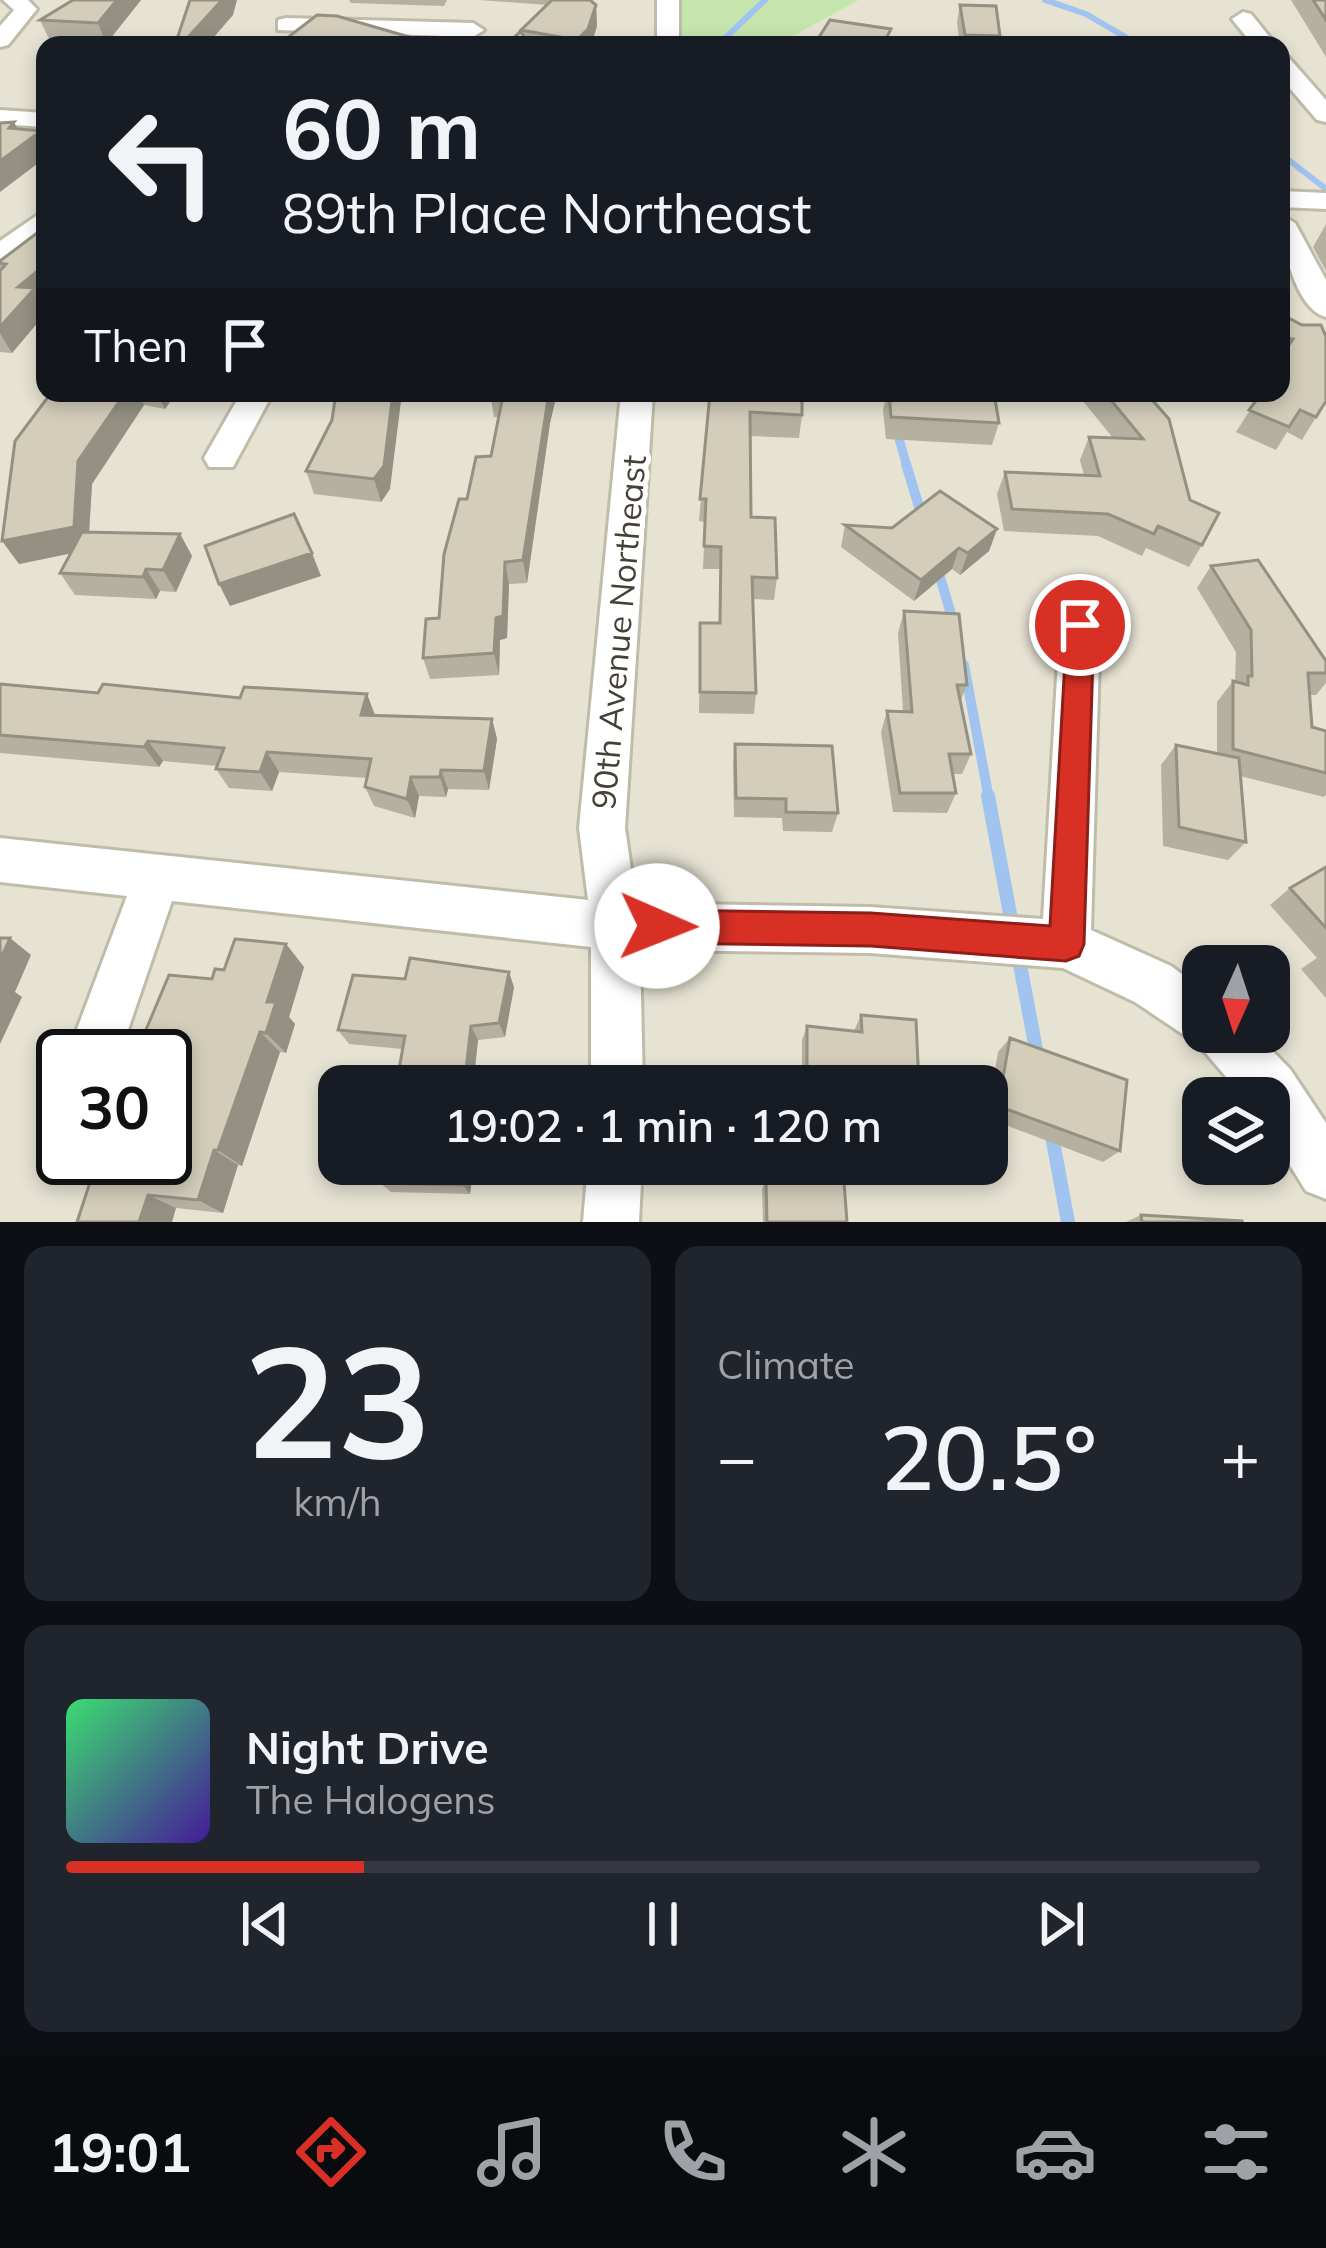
<!DOCTYPE html>
<meta charset="utf-8">
<style>
body{margin:0;font-family:Mulish,sans-serif;background:#20242c;color:#f1f3f6;height:100vh;display:flex;flex-direction:column;font-size:45px;white-space:nowrap}
*{box-sizing:border-box;margin:0}
p{font-size:39px;color:#9ea1a6}
.icon{flex:none;width:66px;height:66px;fill:none;stroke:currentColor;stroke-width:2;stroke-linecap:round;stroke-linejoin:round}
.map{position:relative;height:1222px;overflow:hidden}
.drawer{display:flex;flex-direction:column;gap:24px;padding:24px;background:#0d0f14;flex:1}
.drawer>*{flex:none}
.top-card{position:absolute;left:36px;top:36px;width:1254px;height:366px;border-radius:24px;box-shadow:0 6px 18px #0003;background:#171b24;color:#f1f3f6;overflow:hidden}
.needle{width:78px;rotate:183deg}
.fabs{position:absolute;left:1182px;top:945px;display:grid;gap:24px}
.fabs a{display:grid;place-items:center;width:108px;height:108px;border-radius:24px;background:#171b24;box-shadow:0 6px 18px #0003;font-size:60px}
.speed{position:absolute;left:36px;top:1029px;display:flex;gap:24px;font-size:60px;font-weight:700;text-align:center}
.speed>*{display:grid;place-content:center;width:156px;height:156px;border-radius:50%;background:#171b24;box-shadow:0 6px 18px #0003;line-height:1}
.speed .limit{border:6px solid #111;border-radius:18px;background:#fff;color:#111}
.pin{position:absolute;display:grid;place-items:center;width:102px;height:102px;color:#fff;margin:-51px;border:6px solid #fff;border-radius:50%;box-shadow:0 3px 12px #0007}
.me{position:absolute;width:132px;margin:-66px;rotate:91deg;stroke-linejoin:round;filter:drop-shadow(0 0 9px #0008)}
.turn{display:flex;align-items:center;gap:42px;height:252px;padding:0 48px;font-size:54px}
.turn .icon{width:156px;height:156px;stroke-width:2.5}
.turn b{display:block;font-size:84px;line-height:102px}
.then{display:flex;align-items:center;height:114px;padding:0 48px;background:#0003;gap:24px;font-size:45px}
.big{font-size:90px;font-weight:600;line-height:1.1}
.drawer .widget{flex:1;display:flex;flex-direction:column;justify-content:center;gap:18px;min-width:0;padding:0 42px;border-radius:24px;background:#20242c}
.drawer .dial{align-items:center;gap:0}
.dial b{font-size:156px;line-height:1}
.song{display:flex;align-items:center;gap:36px}
.cover{width:144px;height:144px;border-radius:18px;background:linear-gradient(135deg,hsl(140 70% 55%),hsl(260 70% 35%))}
.played{height:12px;border-radius:6px;background:linear-gradient(90deg,#d93025 25%,#363941 25%)}
.keys{display:flex;justify-content:space-around;direction:ltr}
.heat{display:flex;justify-content:space-between;align-items:center;font-size:66px;direction:ltr}
.drawer .tiles{flex:1;display:grid;gap:24px;grid-template-columns:1fr 1fr}
.widget:last-child{grid-column:span 2}
.trip{position:absolute;left:318px;top:1065px;width:690px;height:120px;border-radius:24px;background:#171b24;box-shadow:0 6px 18px #0003;font-weight:600;line-height:120px;text-align:center}
.menu{display:flex;height:192px;justify-content:space-around;align-items:center;background:#090b0e;color:#9ea1a6}
.menu .icon{width:84px;height:84px}
.menu .active{color:#d93025}
.menu b{font-size:54px;color:#f1f3f6}
.map>svg:first-child{display:block}
</style>
<div class="map">
<svg width="1326" height="1222" viewBox="0 0 1326 1222">
<rect width="100%" height="100%" fill="#f2f0e4"/>
<!-- residential -->
<path fill="#e6e3d3" fill-rule="evenodd" d="M0,0H668V45H45V393H1281V45H777L859,0H1326V1222H0ZM1203,966H1269V1032H1203ZM63,1056H165V1158H63ZM339,1086H987V1164H339ZM1203,1098H1269V1164H1203Z"/>
<!-- green -->
<path fill="#c4e6ad" d="M668,0H859L777,45H668Z"/>
<g fill="none" stroke-linecap="round" stroke-linejoin="round">
<!-- stream-far3 -->
<path stroke="#a1c3ef" stroke-width="6" d="M1045,0L1086,14L1139,45
M724,45L721,42L765,0
M1281,154L1326,189"/>
<!-- stream-far2 -->
<path stroke="#a1c3ef" stroke-width="9" d="M896,428L907,467"/>
<!-- stream-far1 -->
<path stroke="#a1c3ef" stroke-width="10" d="M906,464L923,520
M937,567L954,624
M964,665L989,799"/>
<!-- stream -->
<path stroke="#a1c3ef" stroke-width="14" d="M988,796L1013,930
M1018,954L1038,1060
M1051,1131L1068,1222"/>
<defs>
<path id="minor" d="M3,0H28L37,9L8,45L0,47V26L14,10Z
M657,0H679V45H657Z
M1243,12L1251,14L1276,45H1253L1232,19Z
M286,18L473,23L484,30L473,37L278,30V20Z
M1281,56L1289,58L1326,100V122L1317,120L1281,78Z
M0,110L45,113V127L0,124Z
M1281,191L1326,193V209L1281,207Z
M45,210V232L10,261L0,264V241Z
M1281,215L1295,223L1326,280V317C1295,309 1281,243 1281,215Z
M241,393H273L233,467H209L204,458Z
M621,393H653L625,828L636,903L870,907L1043,919L1060,625L1066,614L1080,609L1094,614L1100,625L1091,930L1171,966L1203,990V1032H1254L1290,1069L1326,1123V1199L1306,1191L1269,1132V1098H1244L1199,1045L1135,1002L1063,968L870,953L640,950L643,1086H591V947L172,901L119,1056H67L127,896L0,882V838L588,900L579,828Z
M588,1164H642L639,1222H583Z"/>
</defs>
<!-- minor casing -->
<use href="#minor" stroke="#c0bcaa" stroke-width="6"/>
<!-- minor -->
<use href="#minor" fill="#fff" fill-rule="evenodd"/>
</g>
<!-- wall -->
<path fill="#b5b0a0" d="M73,0H141L106,44L50,41L40,20Z
M349,0H447L444,6L351,3Z
M479,0H590L596,5L597,26L591,45H506L548,5Z
M1291,0H1326V57Z
M960,5L1000,36L998,45H960L957,22Z
M1326,224V271L1313,247Z
M45,227V299L42,301L45,307V314L12,353L0,352V261Z
M1281,314L1326,401L1302,440L1287,432L1276,450L1236,432L1259,396L1260,393H1281Z
M51,393H176L165,409L144,405L92,484L89,532L180,534L192,556L176,592L160,591L156,599L75,595L60,573L70,553L19,564Z
M490,393H557L550,423L527,583L509,584L507,638L500,640L499,675L430,679L423,658L439,618L467,499L491,456L499,417H494Z
M710,393L802,415L799,438L750,436L751,517L777,578L774,600L752,599L756,693L754,714L699,713L700,623H719L720,569H703L705,522L699,521Z
M887,393H994L999,423L992,445L886,439L883,410Z
M1052,393H1146L1202,545L1189,567L1146,548L1142,556L1098,536L1004,531L997,494L1005,472L1084,475L1080,460L1089,437L1113,438L1078,395L1057,399Z
M332,420L390,489L381,502L314,494L306,471Z
M845,525L892,528L997,529L989,551L960,575L952,569L914,601L841,547Z
M1211,566L1326,661V683L1316,695H1310L1312,727L1326,731V795L1324,797L1240,776L1246,842L1228,860L1163,846L1161,765L1176,745L1217,753V702L1233,681L1235,682L1236,652L1197,588Z
M904,611L967,685L960,702L971,754L962,774H952L956,793L947,813L893,812L881,732L887,711H903L898,633Z
M0,684L375,716L492,719L497,739L489,790L448,789L446,797L419,796L415,818L374,806L365,787L367,778L279,772L272,791L229,788L216,769L217,766L163,761L159,767L0,753Z
M735,744L838,813L832,832L783,831L782,818L734,817L733,764Z
M1326,867V998L1301,969L1317,958L1270,905L1290,888Z
M286,944L304,967L289,1017L295,1024L286,1053L280,1052L242,1166L238,1165L223,1213L176,1208L77,1222L165,1158L212,979L224,970Z
M514,987L505,1037L478,1040L473,1086H396L402,1049L349,1044L338,1030Z
M861,1015L919,1086H802V1040L807,1026L854,1031Z
M1010,1038L1120,1151L1103,1162L987,1118L998,1052Z
M384,1164H474L470,1194L391,1192L380,1183Z
M766,1180L847,1222H763L762,1189Z
M1141,1215L1242,1222H1126Z"/>
<!-- shaded-wall -->
<path fill="#949082" d="M117,0H141L106,44L98,23Z
M222,0H237L233,15L207,45H181Z
M596,5L597,26L591,45H577V40Z
M14,122L25,143L41,131L45,138V158L0,192V161L9,128Z
M45,265V299L42,301L45,307V314L12,353L0,333V327L18,287Z
M125,393H138L144,405L92,484L88,550L19,564L2,541L78,461Z
M157,393H176L165,409Z
M393,393H402L390,489L381,502L374,479Z
M549,393H557L550,423L527,583L523,560Z
M1059,393H1079L1078,395L1057,399Z
M997,529L989,551L960,575L968,553Z
M180,534L192,556L176,592L163,570Z
M959,548L952,569L914,601L921,580Z
M312,553L321,576L230,606L219,584Z
M505,562L509,584L507,638L500,640L499,675L494,653L496,618Z
M146,569L160,591L156,599L143,577Z
M367,694L375,715H361Z
M492,719L497,739L489,790L484,771Z
M148,741L163,761L159,767L144,747Z
M267,752L279,772L272,791L260,772Z
M441,770L448,789L446,797L440,777Z
M411,777L419,796L415,818L407,799Z
M10,938L31,955L15,992L22,997L0,1044V960Z
M286,944L304,967L289,1017L295,1024L286,1053L266,1033L267,1002Z
M509,972L514,987L505,1037L499,1023Z
M471,1026L478,1040L473,1086H464Z
M260,1032L280,1052L242,1166L218,1150Z
M214,1150L238,1165L223,1213L198,1200Z
M465,1164H474L470,1194L463,1185Z
M148,1195L176,1208L172,1222H139Z"/>
<!-- building -->
<path fill="#d3cdba" stroke="#949082" stroke-width="3" d="M73,0H117L98,23L40,20Z
M190,0H222L181,45H175Z
M552,0H590L596,5L588,29L577,40L521,30Z
M1313,0H1326V20Z
M960,5L996,6L1000,36L965,35Z
M317,15L337,16L437,45H278Z
M830,20L891,29L883,45H814Z
M521,31L528,45H506Z
M14,122L9,128L41,131L0,161V123Z
M45,227V265L18,287L35,288L0,327V271L6,264L0,263V261Z
M1281,314L1302,325H1321L1326,337V401L1316,417L1300,410L1289,427L1249,410L1262,393H1281V357L1293,339L1281,338Z
M51,393H125L78,461L74,527L2,541L15,441Z
M336,393H393L384,466L374,479L306,471L332,420Z
M490,393H549L523,560L505,562L503,616L496,618L494,653L423,658L426,619L439,618L444,554L459,499H467L476,457L491,456L503,395Z
M710,393H802V415L750,412L751,517L775,518L777,578L752,577L756,693L700,692V623H720L721,547L704,546L706,499H700Z
M889,393H994L999,423L891,417Z
M1105,393H1146L1169,419L1190,500L1219,513L1202,545L1158,526L1154,534L1108,514L1012,509L1005,472L1100,476L1089,437L1143,439Z
M940,491L997,529L968,553L959,548L921,580L845,525L892,528Z
M294,514L312,553L219,584L205,546Z
M82,532L180,534L163,570L146,569L143,577L60,573Z
M1258,560L1326,661V673H1308L1312,727L1326,731V773L1233,749V681L1248,685V676H1252L1251,630L1211,566Z
M904,611L959,614L967,685H957L971,754H949L956,793H900L887,711L912,712Z
M0,684L98,693L103,684L240,698L244,687L367,694L361,715L492,719L484,771L441,770L440,777H411L407,799L365,787L371,759L267,752L260,772L216,769L224,748L148,741L144,747L0,735Z
M735,744L832,746L838,813L786,812V799L736,798Z
M1176,745L1239,758L1246,842L1179,827Z
M1326,867V928L1290,888Z
M0,938H10L0,960Z
M235,939L286,944L267,1002H276L266,1033L260,1032L218,1150H214L198,1200L148,1195L139,1222H77L98,1158H165V1056H135L169,975L212,979L215,969L224,970Z
M410,958L509,972L499,1023L471,1026L464,1086H396L405,1036L338,1030L353,975L405,979Z
M861,1015L916,1020L919,1086H807V1026L862,1032Z
M1010,1038L1127,1080L1120,1151L998,1106Z
M384,1164H465L463,1185L380,1183Z
M766,1180L844,1182L847,1222H767Z
M1141,1215L1242,1221V1222H1142Z"/>
<!-- route -->
<path fill="#d93025" stroke="#8d1f18" stroke-width="3" d="M1080,614L1094,625L1084,944L1079,956L1066,961L871,946L657,943L645,938L640,926L645,915L657,910L871,913L1050,926L1067,625Z"/>
<g text-anchor="middle" dominant-baseline="central" stroke-width="10" stroke-linejoin="round" paint-order="stroke">
<!-- street labels -->
<g font-size="33" fill="#444034" stroke="#fff">
<text transform="translate(618 632) rotate(-85)">90th Avenue Northeast</text>
</g>
</g>
</svg>
<div class="fabs">
<a><svg class="needle" viewBox="-14 -14 28 28"><path d="M0-13l5 13h-10z" fill="#e53935"/><path d="M0 13l5-13h-10z" fill="#9ea1a6"/></svg></a>
<a><svg class="icon" aria-label="layers" viewBox="0 0 24 24"><path d="M12 4l9 5-9 5-9-5zM3 14l9 5 9-5"/></svg></a>
</div>
<div class="speed"><div class="limit">30</div></div>
<div class="pin" style="left:1080px;top:625px;background:#d93025"><svg class="icon" aria-label="arrive" viewBox="0 0 24 24"><path d="M6 21V4h12l-3 4 3 4H6"/></svg></div>
<svg class="me" style="left:657px;top:926px" viewBox="-20 -20 40 40"><circle r="19" fill="#fff"/><path d="M0-13L10 11 0 6-10 11z" fill="#d93025"/></svg>
<div class="trip">19:02 · 1 min · 120 m</div>
<div class="top-card">
<div class="turn"><svg class="icon" aria-label="left" viewBox="0 0 24 24"><path d="M17 20v-9H6M10 6l-5 5 5 5"/></svg><div><b>60 m</b>89th Place Northeast</div></div>
<div class="then">Then<svg class="icon" aria-label="arrive" viewBox="0 0 24 24"><path d="M6 21V4h12l-3 4 3 4H6"/></svg></div>
</div>
</div>
<section class="drawer">
<div class="tiles">
<div class="widget dial"><b>23</b><p>km/h</p></div>
<div class="widget"><p>Climate</p>
<div class="heat"><a>−</a><b class="big">20.5°</b><a>+</a></div>
</div>
<div class="widget">
<div class="song"><i class="cover"></i><div><b>Night Drive</b><p>The Halogens</p></div></div>
<div class="played"></div>
<div class="keys"><svg class="icon" aria-label="previous" viewBox="0 0 24 24"><path d="M18 5L8 12l10 7zM5 5v14"/></svg><svg class="icon" aria-label="pause" viewBox="0 0 24 24"><path d="M8 5v14M16 5v14"/></svg><svg class="icon" aria-label="next" viewBox="0 0 24 24"><path d="M6 5l10 7-10 7zM19 5v14"/></svg></div>
</div>
</div>
</section>
<nav class="menu">
<b>19:01</b>
<svg class="icon active" aria-label="directions" viewBox="0 0 24 24"><path d="M12 3l9 9-9 9-9-9zM9 14v-3h6M13 9l2 2-2 2"/></svg>
<svg class="icon" aria-label="music" viewBox="0 0 24 24"><path d="M9 18V5l10-2v13"/><circle cx="6" cy="18" r="3"/><circle cx="16" cy="16" r="3"/></svg>
<svg class="icon" aria-label="phone" viewBox="0 0 24 24"><path d="M5 4h4l2 5-3 2q2 4 5 5l2-3 5 2v4C11 20 4 13 5 4z"/></svg>
<svg class="icon" aria-label="climate" viewBox="0 0 24 24"><path d="M12 3v18M4 7l16 10M4 17L20 7"/></svg>
<svg class="icon" aria-label="car" viewBox="0 0 24 24"><path d="M5 17H2v-5l4-1 3-4h7l3 4 3 1v5h-3M9 17h6M6 11h13"/><circle cx="7" cy="17" r="2"/><circle cx="17" cy="17" r="2"/></svg>
<svg class="icon" aria-label="filters" viewBox="0 0 24 24"><path d="M4 7h16M4 17h16"/><circle cx="9" cy="7" r="2"/><circle cx="15" cy="17" r="2"/></svg>
</nav>
